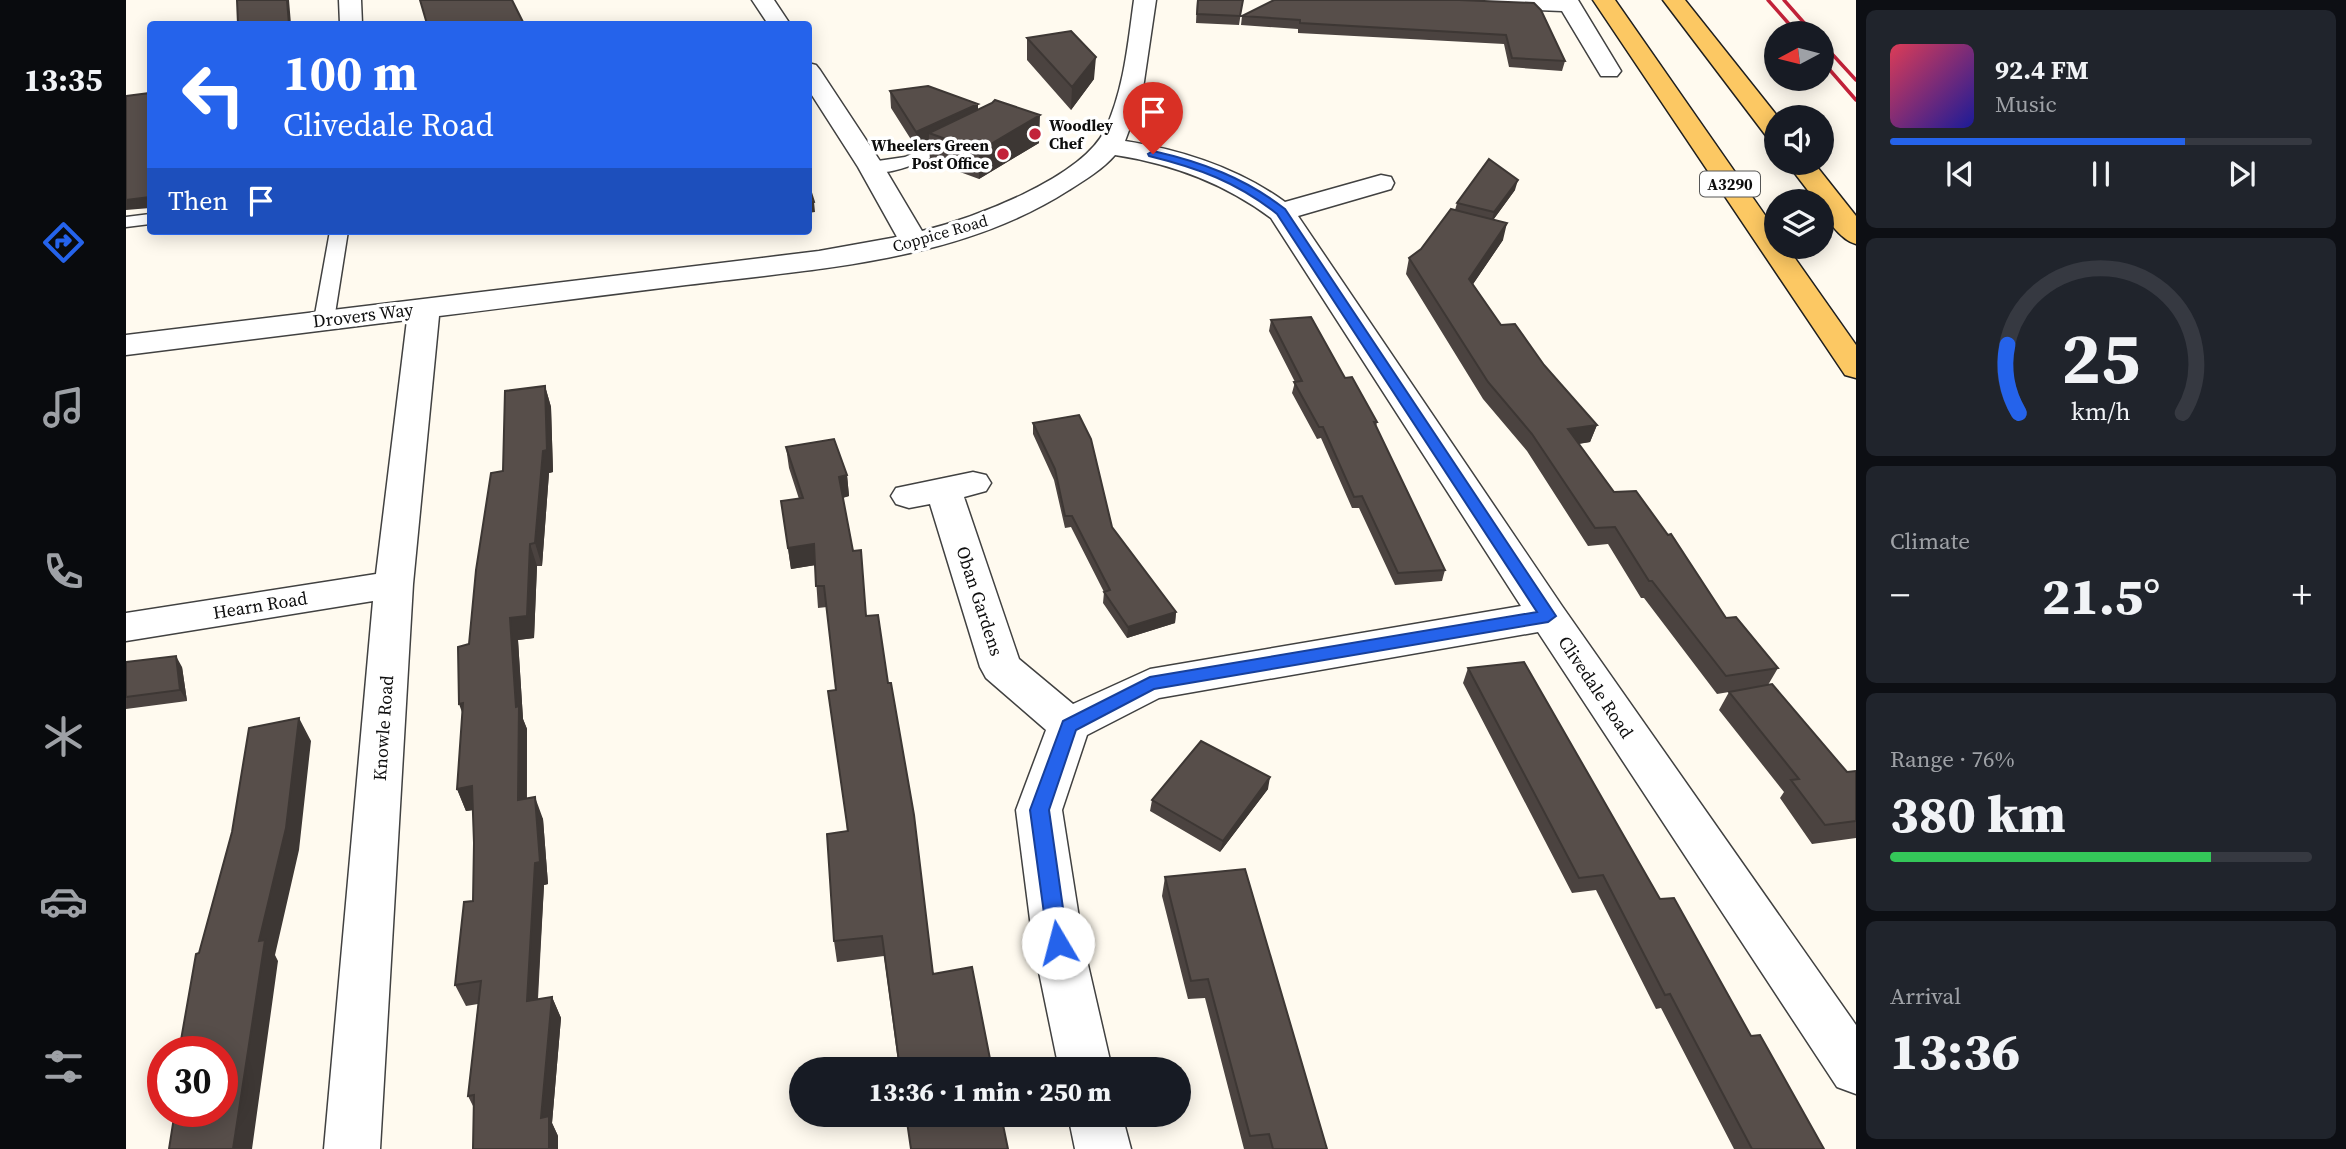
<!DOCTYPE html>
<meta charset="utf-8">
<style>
body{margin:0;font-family:"Source Serif 4",serif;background:#20242c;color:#f1f3f6;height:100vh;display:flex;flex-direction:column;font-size:26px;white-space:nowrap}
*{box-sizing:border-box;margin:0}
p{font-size:23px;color:#9ea1a6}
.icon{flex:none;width:38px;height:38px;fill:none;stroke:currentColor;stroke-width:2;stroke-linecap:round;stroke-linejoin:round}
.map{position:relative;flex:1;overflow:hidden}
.sheet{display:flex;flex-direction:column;gap:10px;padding:10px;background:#0d0f14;width:490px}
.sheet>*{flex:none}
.top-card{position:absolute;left:21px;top:21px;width:665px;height:214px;border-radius:7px;box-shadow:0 4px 18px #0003;background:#2563eb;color:#fff;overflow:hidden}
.needle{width:46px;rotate:263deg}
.fabs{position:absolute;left:1638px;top:21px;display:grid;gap:14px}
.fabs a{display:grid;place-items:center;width:70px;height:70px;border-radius:50%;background:#171b24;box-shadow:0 4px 18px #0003;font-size:35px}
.speed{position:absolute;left:21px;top:1036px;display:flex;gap:14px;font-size:35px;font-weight:700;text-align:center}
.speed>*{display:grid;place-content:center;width:91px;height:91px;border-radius:50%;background:#171b24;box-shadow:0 4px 18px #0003;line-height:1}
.speed .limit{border:10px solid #d22;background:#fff;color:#111}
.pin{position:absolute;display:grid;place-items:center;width:60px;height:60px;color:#fff;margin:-72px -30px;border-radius:50% 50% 50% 0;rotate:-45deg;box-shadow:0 0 7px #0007}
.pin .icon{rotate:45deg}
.me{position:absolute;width:77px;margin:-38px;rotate:352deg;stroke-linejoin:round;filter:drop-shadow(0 0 5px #0008)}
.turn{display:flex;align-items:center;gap:24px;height:147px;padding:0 21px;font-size:32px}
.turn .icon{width:91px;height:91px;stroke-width:2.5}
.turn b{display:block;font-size:49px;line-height:60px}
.then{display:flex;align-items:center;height:66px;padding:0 21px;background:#0003;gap:14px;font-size:26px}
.big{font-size:52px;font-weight:800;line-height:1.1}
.sheet .widget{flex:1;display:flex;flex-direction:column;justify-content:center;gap:10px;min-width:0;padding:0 24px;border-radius:10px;background:#20242c}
.sheet .dial{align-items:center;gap:0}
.dial svg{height:182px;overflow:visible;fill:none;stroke:#363941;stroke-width:7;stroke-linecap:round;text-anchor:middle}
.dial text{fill:#f1f3f6;stroke:none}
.song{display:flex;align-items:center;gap:21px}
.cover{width:84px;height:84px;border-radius:10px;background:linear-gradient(135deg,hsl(350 70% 55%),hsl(240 70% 35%))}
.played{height:7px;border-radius:4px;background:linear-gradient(90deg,#2563eb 70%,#363941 70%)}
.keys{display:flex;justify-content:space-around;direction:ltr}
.heat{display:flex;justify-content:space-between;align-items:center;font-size:38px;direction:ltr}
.charge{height:10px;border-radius:5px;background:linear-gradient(90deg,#34c759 76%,#363941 0)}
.trip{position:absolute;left:663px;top:1057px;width:402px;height:70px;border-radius:35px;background:#171b24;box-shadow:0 4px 18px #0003;font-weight:800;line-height:70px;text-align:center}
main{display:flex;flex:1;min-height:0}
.tabs{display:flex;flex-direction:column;width:126px;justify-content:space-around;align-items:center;background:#090b0e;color:#9ea1a6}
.tabs .icon{width:49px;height:49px}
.tabs .selected{color:#2563eb}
.tabs b{font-size:32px;color:#f1f3f6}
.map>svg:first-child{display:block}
</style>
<main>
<nav class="tabs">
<b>13:35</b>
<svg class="icon selected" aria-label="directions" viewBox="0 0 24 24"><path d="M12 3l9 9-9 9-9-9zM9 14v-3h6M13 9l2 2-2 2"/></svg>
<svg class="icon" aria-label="music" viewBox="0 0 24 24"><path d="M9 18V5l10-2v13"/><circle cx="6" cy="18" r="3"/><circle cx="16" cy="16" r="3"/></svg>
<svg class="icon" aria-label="phone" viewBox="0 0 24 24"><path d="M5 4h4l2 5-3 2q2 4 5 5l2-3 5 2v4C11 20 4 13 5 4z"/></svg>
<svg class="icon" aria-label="climate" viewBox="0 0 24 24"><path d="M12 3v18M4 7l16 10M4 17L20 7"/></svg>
<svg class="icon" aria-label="car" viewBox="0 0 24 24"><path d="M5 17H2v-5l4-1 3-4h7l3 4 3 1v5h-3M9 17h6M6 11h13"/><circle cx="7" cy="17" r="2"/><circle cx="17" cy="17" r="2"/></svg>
<svg class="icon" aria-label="filters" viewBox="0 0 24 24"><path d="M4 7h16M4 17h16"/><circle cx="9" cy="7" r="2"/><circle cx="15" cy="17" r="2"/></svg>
</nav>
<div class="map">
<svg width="1730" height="1149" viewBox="0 0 1730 1149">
<rect width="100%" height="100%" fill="#fffaef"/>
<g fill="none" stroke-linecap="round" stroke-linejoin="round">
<defs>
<path id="service" d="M833,133L839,135L841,138L839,141C819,151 754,186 737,167L745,162L779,157Z
M24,214V224L0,227V217Z
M204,231H222L208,320L205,324H191L188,320Z"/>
<path id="minor" d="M213,0H235L236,24H214Z
M626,0H648L664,24H642Z
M1008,0H1030L1016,95L999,141C1056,150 1112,168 1159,202L1255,175L1265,177L1268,183L1265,189L1172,216L1436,606L1730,1025V1094L1711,1087L1412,632L1033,698L961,735L936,810L957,943L986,1069H933L907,943L890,810L920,730L860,678L854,667L804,504L783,508L770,504L765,496L770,488L847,472L860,475L865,483L860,491L838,497L893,659L947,704L1024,669L1395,606L1145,218C1098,183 1047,164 989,155C977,169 959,180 943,190C831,262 689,269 560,285C478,295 395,306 313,316L287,584L254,1149H198L247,601L0,641V613L250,574L281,320L0,355V335L693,251L771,237L732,167L682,89V63L690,65L694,70L758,167L796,231C847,218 955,179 979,130C998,90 1002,43 1008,0Z
M1300,0H1452L1495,71L1491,76H1475L1436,11L1311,6L1303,5Z
M942,1115H996L1005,1149H949Z"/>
<path id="primary" d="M1467,0H1489L1650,231V247H1661L1730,345V378L1719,375Z
M1537,0H1559L1652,117L1650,140L1641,137Z
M1661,163H1688L1730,216V244C1715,240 1696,217 1696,201H1690Z"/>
</defs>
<!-- service casing -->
<use href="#service" stroke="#414141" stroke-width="3"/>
<!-- minor casing -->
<use href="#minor" stroke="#414141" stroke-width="3"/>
<!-- primary casing -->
<use href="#primary" stroke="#1f1f1f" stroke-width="3"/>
<!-- service -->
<use href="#service" fill="#fff" fill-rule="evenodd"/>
<!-- minor -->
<use href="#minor" fill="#fff" fill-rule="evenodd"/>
<!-- primary -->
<use href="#primary" fill="#fcc863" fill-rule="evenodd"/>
<!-- rail -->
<path stroke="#c22239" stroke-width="3.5" d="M1642,0L1671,33
M1658,0L1687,33
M1696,43L1730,80
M1696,61L1730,100"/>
</g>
<!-- wall -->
<path fill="#4b4340" d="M1071,0H1117L1113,25L1070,23Z
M1333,0L1439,61L1436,71L1383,67L1378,44L1172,33V29L1115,25L1116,16Z
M901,38L968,79L945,110L901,60Z
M764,91L852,110L913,143L853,179L804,161L803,143L791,149L765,108Z
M1389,190L1367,220L1377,240L1347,284L1375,325L1418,365L1471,425L1464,442L1453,444L1488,492L1600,618L1652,668L1642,685L1721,772L1730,771V838L1686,844L1654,798L1658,792L1593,710L1603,692L1591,694L1518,598H1515L1482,544L1462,546L1401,451L1357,399L1280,274L1283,258L1295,249L1329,210L1331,203Z
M1145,320L1219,378L1251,422L1250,427L1319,570L1316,581L1269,585L1233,508H1226L1195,438L1191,439L1166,393L1169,382L1143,331Z
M419,386L425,407L427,472L423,473L416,566H411L408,638L392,640L397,719L401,729V799L417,819L422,884L418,885L412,999L426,997L435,1018L426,1123L432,1136L348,1108L342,1096L352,1004L340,1006L329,985L347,901V810L340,811L331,789L343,644L377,471Z
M907,423L1050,612L1049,623L1001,638L977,603L978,592L945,527L939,528L928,480L907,434Z
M660,447L721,475L723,496L717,498L740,616L807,974L866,1069H773L758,956L711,962L708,941L721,831L710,690L701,607L692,608L689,565L665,569L655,501L673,499L663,468Z
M0,662L56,667L61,701L0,709Z
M1342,668L1534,899L1698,1149H1608L1535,1008L1530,1009L1470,890L1446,893L1337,683Z
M1142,789L1094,852L1024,811L1026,800Z
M1039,877L1201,1149H1118L1079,998L1062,999L1036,896Z"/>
<!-- shaded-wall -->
<path fill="#3d3734" d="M161,0H163L165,24H163Z
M970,57L968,79L945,110L946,87Z
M852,104V120L803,133V143L791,149L790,132Z
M914,115L913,143L853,179V151Z
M1392,180L1389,190L1365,223L1368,212Z
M24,197V208L0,210V200Z
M688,202L689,212L682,213V203Z
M1381,223L1377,240L1339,296L1343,279Z
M419,386L425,407L427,472L423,473L416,566L409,543L417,451Z
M1471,425L1464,442L1436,446L1442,429Z
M721,475L723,496L715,498L713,477Z
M404,544L411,566L408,638L392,640L397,719L401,729L400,823L392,800L390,707L384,618Z
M688,544L690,565L665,569L662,548Z
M1050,612L1049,623L1001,638L1002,627Z
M50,656L56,667L61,701L54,690Z
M337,703L341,726L333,704Z
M173,718L185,741L173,850L149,955L152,961L126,1149H107L133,941Z
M1144,777L1142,789L1094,852L1097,841Z
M346,786L355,809L340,811L331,789Z
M409,797L417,819L422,884L418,885L410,1022L401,1001Z
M426,997L435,1018L426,1123L432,1136V1149H423L415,1118Z
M61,1039L63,1052L55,1040Z"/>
<!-- building -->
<path fill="#574e4a" stroke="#3d3734" stroke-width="2" d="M111,0H161L163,24H112Z
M294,0H386L398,24H301Z
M1072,0H1117L1114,16L1071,14Z
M1148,0H1333L1408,3L1415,10L1439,61L1386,58L1380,35L1174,23V20L1116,16Z
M945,31L970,57L946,87L901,38Z
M802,86L852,104L790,132L764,91Z
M24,93V197L0,200V96Z
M869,100L914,115L853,151L803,133L866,103Z
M1363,159L1392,180L1368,212L1331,203Z
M682,183L688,202L682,203Z
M1325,209L1381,223L1343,279L1375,325L1389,324L1418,365L1471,425L1442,429L1488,492L1510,491L1542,535L1545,534L1600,618L1610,617L1652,668L1600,676L1526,581H1523L1489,527L1469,528L1406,434L1362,382L1283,258L1295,249Z
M1185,317L1219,378L1226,377L1251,422H1248L1319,570L1272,573L1236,496L1228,497L1197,427H1193L1168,382L1176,381L1145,320Z
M419,386L421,450L417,451L409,543L404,544L401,616L384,618L390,707L393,706L392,800L409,797L414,862L409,863L401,1001L426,997L415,1118L423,1116V1149H347L348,1095L342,1096L355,981L329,985L338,902L347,901L348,843L346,786L331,789L337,703L333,704L332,647L343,644L350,570L365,473L377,471L379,391Z
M953,415L965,439L986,527L1050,612L1002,627L978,592L984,590L946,516H939L929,469L907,423Z
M708,439L721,475L713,477L727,551L735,550L740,616L752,615L762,683H765L788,815L807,974L846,967L866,1069H774L756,936L708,941L701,834L722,831L702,691L710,690L698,586H690L688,544L662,548L655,501L677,498L660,447Z
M50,656L54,690L0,697V662Z
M1398,662L1534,899L1548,898L1625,1036L1634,1035L1698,1149H1626L1544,994L1539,995L1477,875L1453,878L1342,668Z
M1646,684L1721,772L1730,771V821L1699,825L1665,780L1673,779L1603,692Z
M173,718L160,828L133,941L139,940L107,1149H43L49,1111H96V1052H59L61,1039L55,1040L70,954L73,953L106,832L123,728Z
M1075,741L1144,777L1097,841L1026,800Z
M1119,869L1201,1149H1147L1143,1134L1124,1136L1082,979L1065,981L1039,877Z
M780,1115H875L882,1149H785Z"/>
<!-- route -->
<path fill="#2563eb" stroke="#184099" stroke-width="2" d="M1027,151C1076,162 1119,178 1159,209L1430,616L1422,622L1028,689L950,730L923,810L942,943L939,949L932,952L925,949L922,943L904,810L937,721L1024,677L1411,612L1151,214C1111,182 1072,168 1023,156L1022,154Z"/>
<!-- markers -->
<g fill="#c22239" stroke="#fff" stroke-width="2.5">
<circle cx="909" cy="134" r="7"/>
<circle cx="877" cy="154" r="7"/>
</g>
<g text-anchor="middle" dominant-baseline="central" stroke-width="7" stroke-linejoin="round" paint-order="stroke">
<!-- far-poi labels -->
<g font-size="16" font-weight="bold" fill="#0e0e0e" stroke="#fff" text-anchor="start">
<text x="923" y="125">Woodley<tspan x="923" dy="18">Chef</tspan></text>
<text x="863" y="145" text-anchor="end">Wheelers Green<tspan x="863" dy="18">Post Office</tspan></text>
</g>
<!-- shield labels -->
<rect fill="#fff" stroke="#565656" stroke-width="2" x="1574" y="171.5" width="60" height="25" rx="5"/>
<g font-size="16" font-weight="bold" fill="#0e0e0e">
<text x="1604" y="184">A3290</text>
</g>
<!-- far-street labels -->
<g font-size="16" fill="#0e0e0e" stroke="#fff">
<text transform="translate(814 233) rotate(-16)">Coppice Road</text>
</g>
<!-- street labels -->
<g font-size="18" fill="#0e0e0e" stroke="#fff">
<text transform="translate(237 315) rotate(-7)">Drovers Way</text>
<text transform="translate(854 601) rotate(72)">Oban Gardens</text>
<text transform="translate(134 605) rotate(-9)">Hearn Road</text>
<text transform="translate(1470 687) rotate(56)">Clivedale Road</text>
<text transform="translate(257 728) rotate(-86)">Knowle Road</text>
</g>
</g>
</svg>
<div class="fabs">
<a><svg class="needle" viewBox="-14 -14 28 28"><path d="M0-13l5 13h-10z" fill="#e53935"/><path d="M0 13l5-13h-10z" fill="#9ea1a6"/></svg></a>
<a><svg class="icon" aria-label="sound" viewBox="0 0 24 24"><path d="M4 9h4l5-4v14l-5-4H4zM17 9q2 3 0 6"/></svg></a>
<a><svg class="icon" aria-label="layers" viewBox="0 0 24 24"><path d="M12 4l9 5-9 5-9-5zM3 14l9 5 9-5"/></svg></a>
</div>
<div class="speed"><div class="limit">30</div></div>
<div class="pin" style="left:1027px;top:154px;background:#d93025"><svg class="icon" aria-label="arrive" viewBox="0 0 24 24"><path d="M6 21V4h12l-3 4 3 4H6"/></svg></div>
<svg class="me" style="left:932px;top:943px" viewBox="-20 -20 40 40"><circle r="19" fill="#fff"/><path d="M0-13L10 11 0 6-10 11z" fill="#2563eb"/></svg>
<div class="trip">13:36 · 1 min · 250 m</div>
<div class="top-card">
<div class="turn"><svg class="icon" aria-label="left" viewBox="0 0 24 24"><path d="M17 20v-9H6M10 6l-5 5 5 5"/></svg><div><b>100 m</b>Clivedale Road</div></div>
<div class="then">Then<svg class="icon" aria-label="arrive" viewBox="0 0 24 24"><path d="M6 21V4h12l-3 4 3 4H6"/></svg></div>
</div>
</div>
<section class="sheet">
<div class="widget">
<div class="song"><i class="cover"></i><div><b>92.4 FM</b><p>Music</p></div></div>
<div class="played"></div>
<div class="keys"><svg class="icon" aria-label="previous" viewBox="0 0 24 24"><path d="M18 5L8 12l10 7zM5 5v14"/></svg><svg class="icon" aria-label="pause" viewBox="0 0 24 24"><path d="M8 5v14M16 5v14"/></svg><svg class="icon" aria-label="next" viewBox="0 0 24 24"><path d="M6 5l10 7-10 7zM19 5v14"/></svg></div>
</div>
<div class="widget dial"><svg viewBox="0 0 100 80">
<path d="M14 69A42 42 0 1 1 86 69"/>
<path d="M14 69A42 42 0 0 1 9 39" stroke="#2563eb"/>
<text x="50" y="56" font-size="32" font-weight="700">25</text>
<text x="50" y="72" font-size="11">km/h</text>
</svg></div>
<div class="widget"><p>Climate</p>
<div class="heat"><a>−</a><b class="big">21.5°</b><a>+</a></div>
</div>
<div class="widget"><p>Range · 76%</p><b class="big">380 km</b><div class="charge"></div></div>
<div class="widget"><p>Arrival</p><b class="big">13:36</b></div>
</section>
</main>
